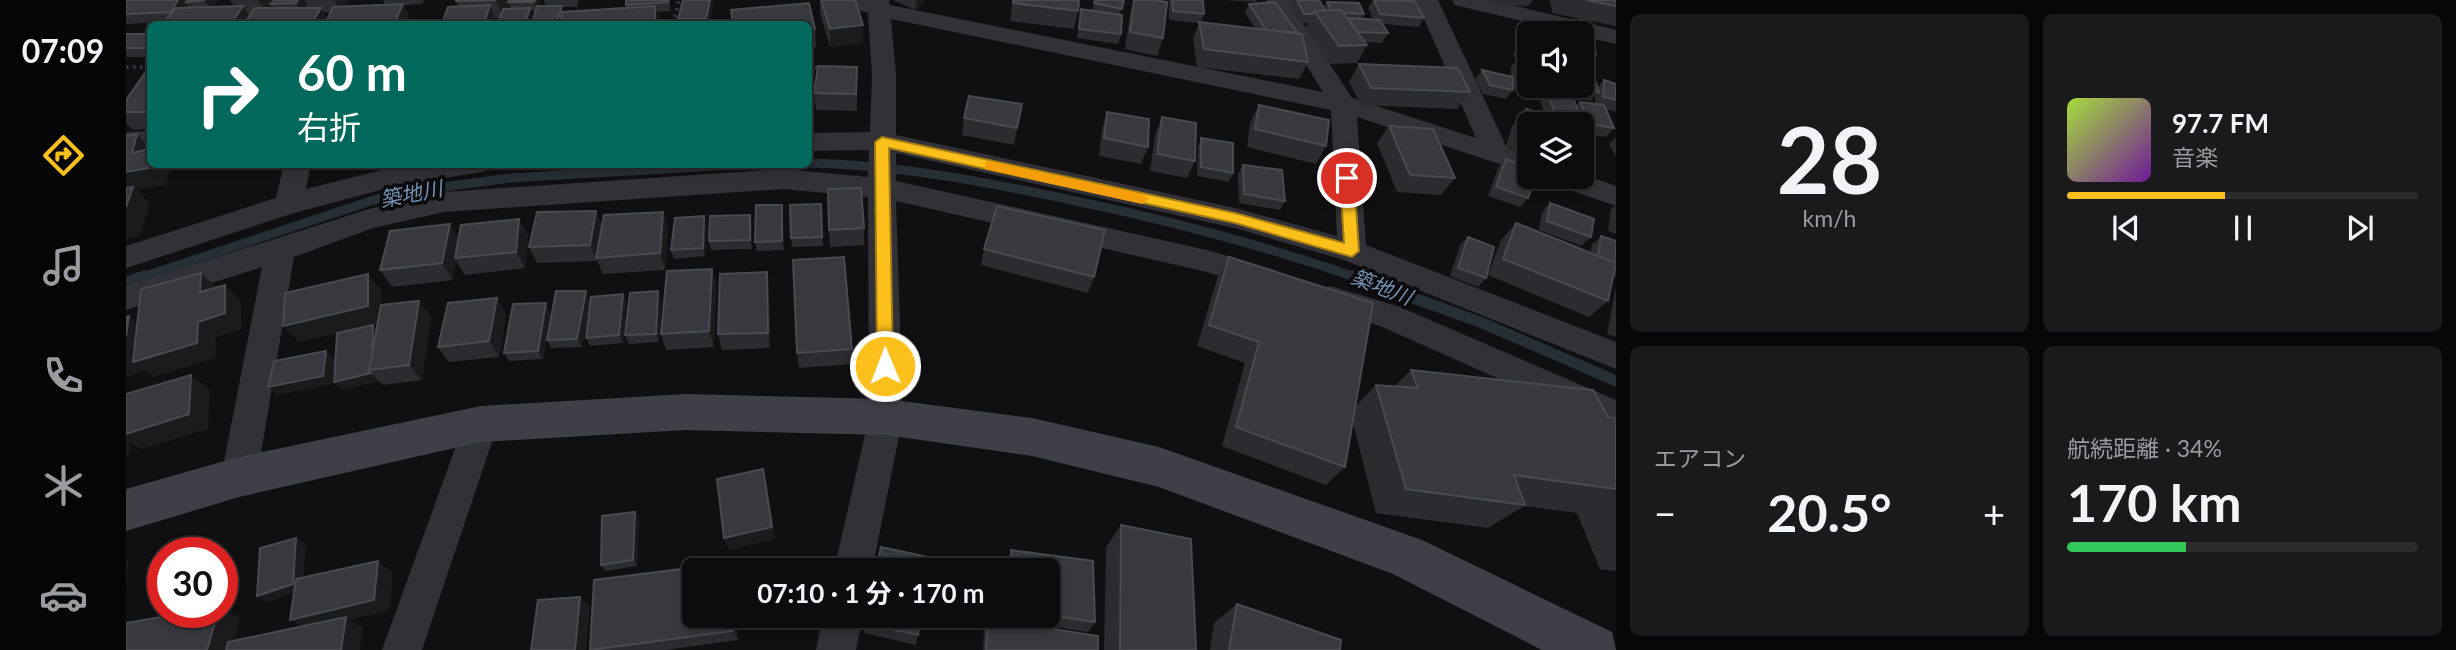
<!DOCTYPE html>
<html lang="ja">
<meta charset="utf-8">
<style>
body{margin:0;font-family:Lato,"Noto Sans JP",sans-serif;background:#1a1a1c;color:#f1f3f6;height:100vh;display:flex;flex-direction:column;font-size:26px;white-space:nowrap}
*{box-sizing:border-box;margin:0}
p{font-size:23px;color:#9a9b9e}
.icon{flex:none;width:38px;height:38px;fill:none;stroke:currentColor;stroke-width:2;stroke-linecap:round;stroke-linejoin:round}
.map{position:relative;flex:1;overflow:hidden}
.side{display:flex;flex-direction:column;gap:14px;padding:14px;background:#070708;width:840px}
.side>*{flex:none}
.top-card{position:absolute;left:21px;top:21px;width:665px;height:147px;border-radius:10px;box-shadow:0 4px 10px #0003,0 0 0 2px #2c2c2e;background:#00695c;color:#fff;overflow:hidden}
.tools{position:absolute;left:1391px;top:21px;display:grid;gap:14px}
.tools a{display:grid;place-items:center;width:77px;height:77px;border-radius:10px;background:#0c0c0e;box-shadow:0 4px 10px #0003,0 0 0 2px #2c2c2e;font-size:35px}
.speed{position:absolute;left:21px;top:537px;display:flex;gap:14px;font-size:35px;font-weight:700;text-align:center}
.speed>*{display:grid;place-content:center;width:91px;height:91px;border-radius:50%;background:#0c0c0e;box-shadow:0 4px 10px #0003,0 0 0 2px #2c2c2e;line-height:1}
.speed .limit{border:10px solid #d22;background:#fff;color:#111}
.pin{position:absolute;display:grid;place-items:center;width:60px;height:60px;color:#fff;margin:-30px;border:4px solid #fff;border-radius:50%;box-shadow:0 2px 7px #0007}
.me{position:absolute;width:77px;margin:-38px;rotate:359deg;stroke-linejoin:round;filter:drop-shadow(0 0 5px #0008)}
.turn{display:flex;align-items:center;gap:24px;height:147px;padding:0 35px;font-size:32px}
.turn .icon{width:91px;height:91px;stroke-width:2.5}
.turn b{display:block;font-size:49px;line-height:60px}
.big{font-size:52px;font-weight:700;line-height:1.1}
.side .card{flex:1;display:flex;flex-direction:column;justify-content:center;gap:10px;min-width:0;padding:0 24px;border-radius:10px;background:#1a1a1c}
.side .dial{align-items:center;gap:0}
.dial b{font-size:91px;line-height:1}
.song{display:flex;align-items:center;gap:21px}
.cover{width:84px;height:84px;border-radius:10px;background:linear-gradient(135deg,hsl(80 70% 55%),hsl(280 70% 35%))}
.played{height:7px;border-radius:4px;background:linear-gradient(90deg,#fcc01d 45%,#2c2c2e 45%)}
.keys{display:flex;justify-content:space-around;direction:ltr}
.heat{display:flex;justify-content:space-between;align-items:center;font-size:38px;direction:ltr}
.charge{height:10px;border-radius:5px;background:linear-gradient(90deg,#34c759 34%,#2c2c2e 0)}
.side .tiles{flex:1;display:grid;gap:14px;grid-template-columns:repeat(2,1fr)}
.trip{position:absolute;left:556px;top:558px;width:378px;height:70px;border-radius:10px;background:#0c0c0e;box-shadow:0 4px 10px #0003,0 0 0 2px #2c2c2e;font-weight:700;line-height:70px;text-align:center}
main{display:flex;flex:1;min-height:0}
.dock{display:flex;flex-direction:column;width:126px;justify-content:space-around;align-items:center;background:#050506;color:#9a9b9e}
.dock .icon{width:49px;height:49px}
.dock .on{color:#fcc01d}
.dock b{font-size:32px;color:#f1f3f6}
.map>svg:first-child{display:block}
</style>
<main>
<nav class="dock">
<b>07:09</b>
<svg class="icon on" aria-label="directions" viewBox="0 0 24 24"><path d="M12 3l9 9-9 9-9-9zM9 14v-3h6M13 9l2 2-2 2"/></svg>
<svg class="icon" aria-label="music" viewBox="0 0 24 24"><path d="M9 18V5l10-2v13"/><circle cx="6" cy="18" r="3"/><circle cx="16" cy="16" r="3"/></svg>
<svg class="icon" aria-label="phone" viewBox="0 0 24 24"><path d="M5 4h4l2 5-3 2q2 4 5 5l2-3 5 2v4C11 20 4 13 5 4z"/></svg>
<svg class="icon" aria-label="climate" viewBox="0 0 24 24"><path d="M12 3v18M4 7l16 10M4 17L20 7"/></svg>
<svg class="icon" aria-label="car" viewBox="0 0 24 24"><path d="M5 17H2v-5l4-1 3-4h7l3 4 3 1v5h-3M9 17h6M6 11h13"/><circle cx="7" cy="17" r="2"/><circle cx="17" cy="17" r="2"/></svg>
</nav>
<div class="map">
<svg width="1490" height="650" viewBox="0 0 1490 650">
<rect width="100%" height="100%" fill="#101012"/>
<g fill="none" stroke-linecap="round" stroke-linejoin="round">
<!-- stream-far1 -->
<path stroke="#262e36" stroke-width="9" d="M682,163C773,165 861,182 950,201C1046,221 1140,246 1232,278
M13,278L266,194L383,178L624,164"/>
<!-- stream -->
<path stroke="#262e36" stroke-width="11" d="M1227,276L1354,322L1490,381
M0,282L18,276"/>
<!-- path -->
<path stroke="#37383e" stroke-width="3.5" stroke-dasharray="2.5 4.5" stroke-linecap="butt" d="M547,24L553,0
M682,66L694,68
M0,67H24"/>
<!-- street -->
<path fill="#313137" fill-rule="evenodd" d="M713,0H763L764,5L1197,92L1140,0H1162L1226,98L1350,138L1290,0H1312L1381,148L1404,155V174L1231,117L1240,245L1490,342V369L1218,260L1109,228L770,153V181L1081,250L1149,270L1153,278L1149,286L1138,290L1081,272L770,201L777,417L746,570H708L743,417L742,197L657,189L318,212L247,228L168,257L131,477L126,489L113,493L100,489L95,477L136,267L0,310V286L243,209L318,192L657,169L742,177L743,150L682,151V133L744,132L746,75L742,13L716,5ZM765,19L1205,110L1211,236L1109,208L770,135V75Z
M1326,0H1365L1490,30V44L1456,36V33H1446L1329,5Z
M24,131V149L0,150V132Z
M158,164H185L180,189L280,164H363L360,171L350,173L273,185L168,213L0,268V246L150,198Z
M1456,174L1490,186V206L1426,184L1422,177H1456Z
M1204,286L1274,307L1490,400V431L1254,326L1193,307L1189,298L1193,289Z
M355,409L367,413L372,424L296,650H256L338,424L343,413Z
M697,616H737L730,650H690Z"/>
<!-- secondary -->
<path fill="#3f4047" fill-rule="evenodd" d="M559,394L760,399L906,418L1033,447L1296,540L1486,632L1490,650H1416L1267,574L1033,487L906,456L760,435L559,430L355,442L113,497L0,531V489L113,457L355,406Z"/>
</g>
<!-- wall -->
<path fill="#2c2c30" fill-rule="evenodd" d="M0,0L60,1L92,0L87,7L108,6L104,0H223L219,6L259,4L257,0H298L296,4L277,5L285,21L284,24H36L39,22L0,24ZM197,12H205L201,19Z
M383,0H415L413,6H420L418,0H453L451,7H436L438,12L501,8L500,5L544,0V11L531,12L534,24H406L410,11H405L407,18H369L371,23V24H316L332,6L330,1L383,0L380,9H385L382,2Z
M557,0H588L583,24H553L552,19Z
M694,0H729L737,25V43L704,47L694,13Z
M769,0H799L798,2L789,10L769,1Z
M887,0L952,11L948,29L884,21Z
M969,0H998L994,14L995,34L992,44L951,38L955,9L966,11Z
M1008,0L1037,38L1031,56L999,49L1004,15Z
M1043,0H1077L1078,14L1075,22L1129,28L1119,13L1123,4L1171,32L1170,33L1182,62L1173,79L1071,67L1067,39L1073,23L1043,20Z
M1096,0H1131L1130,2Z
M1162,0H1193L1198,8L1201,2L1238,14L1236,19H1247L1242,8L1247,0H1265L1298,18L1293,27L1257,24L1262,33L1256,43L1239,42L1241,45L1231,63L1203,64L1180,28L1182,23H1174Z
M1368,0H1407L1402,6L1371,5Z
M1424,0H1490V26L1426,13Z
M1438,21L1466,27L1470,55L1462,64L1456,62V33H1431V30Z
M682,24L689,29L690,47L682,48Z
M0,34H24V57H0Z
M1394,45L1404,46V86H1422L1415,94L1387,87V90L1380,99L1357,94L1349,79L1356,70L1385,77V67L1390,60L1387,54Z
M1233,64L1344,92L1331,109L1235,105L1223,82Z
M24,66V129L7,130L0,123V112Z
M731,67V111L690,110L688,93Z
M1478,80L1490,84V112L1480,109L1488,128L1480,137L1465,135L1462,153L1456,159V124H1451L1450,121L1447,124H1404V155L1380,147L1386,126L1400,109L1419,115L1414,100L1421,91L1437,93L1435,86H1456L1471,88ZM1469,95V104L1454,102L1450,106L1447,98L1465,101Z
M896,104L888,145L836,135L838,118Z
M1133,105L1200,146L1190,164L1121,147L1124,123Z
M981,112L1022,147L1015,164L973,156L976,129Z
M1036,117L1069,161L1061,178L1024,171L1029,135Z
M1263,126L1329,178L1315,195L1271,192L1251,143Z
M1490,137V157L1483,144Z
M1075,138L1107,173L1103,182L1071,176L1072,147Z
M1380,159L1402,198L1394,207L1362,196L1372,168Z
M1117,165L1159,201L1154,210L1113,203L1112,174Z
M702,189L738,228V245L704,247Z
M1424,203L1465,237L1455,246L1413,230L1416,212Z
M695,204L697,246L666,247L665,238Z
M1490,204V234L1482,231L1485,209Z
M656,205L658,250L631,251L629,242Z
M470,211L476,226L537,212L542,229L539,270L477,274L471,260V261L411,263L403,247Z
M624,215L626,224V249L585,250L583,241Z
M578,216L581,225L579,256L548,259L545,250Z
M393,219L402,235L399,268L339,275L330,261L327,280L266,287L254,270L332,239Z
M1390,223L1464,253L1466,245L1475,236L1490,241V277L1488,276L1482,301L1463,317L1362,275L1375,240Z
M1342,237L1360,278L1352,287L1324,276L1334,245Z
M858,249L968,277L962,293L855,265Z
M1103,257L1230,406L1250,385L1269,386L1285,370L1482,417L1490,418V571L1474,569L1451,513L1398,506L1362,528L1250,513L1227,423L1219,467L1200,485L1096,446L1119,363L1071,346L1091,279Z
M586,269L590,286L588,347L540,350L535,334Z
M1490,287V337L1481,334Z
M643,288L644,348L596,350L592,334Z
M255,290V306L293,301L305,317L296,380L257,385L252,380V381L216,390L211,333L173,342ZM252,323L250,330L211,333Z
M497,294L500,302L497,343L464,346L460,338Z
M371,298L380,314L373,357L323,362L312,347Z
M464,299L456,347L425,348L421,340Z
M535,300L533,342L503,344L499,335Z
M424,312L417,359L383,361L378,353Z
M726,349V364L673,368L671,353Z
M513,519L511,566L479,571L475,565Z
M995,525L1070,650H978L980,547Z
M885,550L967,561L969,622L962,632L881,620V616H922V570H881V562Z
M604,563L607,570H569V616H610L612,640L539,650H464L468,580Z
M1111,604L1214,650H1084L1088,623Z
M794,616L790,645L738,633V623Z
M862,619L972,650H857L858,629Z"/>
<!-- shaded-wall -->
<path fill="#1b1b1e" d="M52,0H59L62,5L52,21L45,12Z
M79,0H92L85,10Z
M132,0H151L145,4L147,7L142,15Z
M172,0H179L181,4L176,12L170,3Z
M208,0H223L215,12Z
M370,0H383L377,18Z
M409,0H415L411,11L408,2Z
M584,0H588L583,24H581L580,19Z
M790,0H799L798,2L789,10Z
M277,4L285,21L284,24H268Z
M364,5L371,23V24H358Z
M117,6L129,24H105Z
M436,6L439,15L436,24H430Z
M529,6L534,24H529Z
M195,8L205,24H185Z
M404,8L407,18L405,24H399Z
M737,25V43L704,47V29Z
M24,40V55L19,48Z
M11,134L24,148V164H44L45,166L40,185L11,190L24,204L14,236L0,239V172Z
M656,205L657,214L658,250L656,241Z
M470,211L476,228L470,258L471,261L464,245Z
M537,212L542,229L539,270L534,253Z
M624,215L626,224V249L624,240Z
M578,216L581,225L579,256L577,248Z
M393,219L402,235L399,268L390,252Z
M324,224L334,241L329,258L330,261L327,280L316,263Z
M586,269L590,286L588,347L583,331Z
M641,272L643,288L644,348L642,333Z
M75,273L92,289L74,292Z
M242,274L255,290V322L173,342L157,326Z
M99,285L115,301L116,329L90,337L89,358L27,377L18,370V371L0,377V336L3,316L22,332L72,322Z
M460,291L464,299L456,347L451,339Z
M532,291L535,300L533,342L530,334Z
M497,294L500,302L497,343L493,335Z
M371,298L380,314L373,357L363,341Z
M293,301L305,317L296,380L283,365Z
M420,303L424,312L417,359L412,351Z
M247,325L254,334L245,370Z
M200,351L208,359L206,384L151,395L142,387Z
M245,372L252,381L216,390L208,382Z
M65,375L84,390L82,429L15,449L4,442L3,455L0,456V410Z
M637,469L641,482L649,539L603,550L598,538Z
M509,512L513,519L511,566L507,560Z
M170,538L180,544L177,590L141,602L131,596Z
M0,560L2,561L0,594Z
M252,561L267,573L264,610L224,620L237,627L234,650H215L184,630L164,620Z
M454,597L464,607L460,650H449Z
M96,609L114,618L106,650H81L92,612H96Z
M606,616H610L612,640L607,631Z"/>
<!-- building -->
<path fill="#38393e" stroke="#484a50" stroke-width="2" d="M2,0H52L45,12L0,14V2Z
M61,0H79L60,2Z
M148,0H172L170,3L145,4Z
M330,0H370L330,1Z
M383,0H409L408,2H382Z
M500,0H542V2L500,5Z
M557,0H584L580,19H552Z
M695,0H729L737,25L704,29Z
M887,0H953L952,11L887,3Z
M969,0H998L996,9L968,3Z
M1008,0H1027L1041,2L1037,38L1004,32Z
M1046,0H1077L1078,14L1047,11Z
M1171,0H1193L1199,10L1188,11L1187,14H1178Z
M1248,0L1289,1L1298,18L1254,14Z
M1460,0H1490V6Z
M1149,2L1171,32H1164L1140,30L1123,4Z
M1201,2L1233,3L1238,14L1218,13L1215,10H1205Z
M683,3L689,29L682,30V24H607L605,10Z
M277,4L268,24H199L207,7Z
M364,5L358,24H316L322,7Z
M117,6L105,24H36L50,8Z
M411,6H436L430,24H406Z
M529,6V24H434L436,12Z
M129,8H195L185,24H118Z
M404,8L399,24H372L377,9Z
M955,9L996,15L995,34L953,29Z
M1215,10L1241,45L1213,46L1188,11Z
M1222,18L1254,20L1262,33L1232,32Z
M1438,21L1466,27L1470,55L1456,51V33H1439Z
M1073,22L1176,34L1182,62L1078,49Z
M0,34H24V40L19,48H0Z
M1394,45L1404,46V59L1399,58Z
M1392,58L1404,60V80L1392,78Z
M1233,64L1332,68L1344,92L1245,88Z
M24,66V112H0V100Z
M692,66L731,67L730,94L688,93Z
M1356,70L1387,77V90L1364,85Z
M1456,70L1466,72L1473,92L1446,88V86H1456Z
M1478,80L1490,84V100L1477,97Z
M1421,91L1446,95L1454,116L1429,113Z
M843,96L896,104L891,128L838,118Z
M1454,102L1478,105L1488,128L1463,124Z
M1133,105L1203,120L1200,146L1129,129Z
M1400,109L1447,124H1404V133L1394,130Z
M981,112L1023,119L1022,147L978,138Z
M1036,117L1070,123L1069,161L1031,154Z
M1263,126L1307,129L1329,178L1284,175Z
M1456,127L1466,130L1462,153L1456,151Z
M11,134L6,153L24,149V163L23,168L0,172V136Z
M1075,138L1107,143V173L1075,167Z
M1380,159L1404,168V177H1409L1402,198L1370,187Z
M1117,165L1156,170L1159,201L1118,194Z
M7,187L0,207V188Z
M735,188L738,228L703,230L702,189Z
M1424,203L1468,219L1465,237L1421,221Z
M695,204L696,237L665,238L664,205Z
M630,205H656V241L629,242Z
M871,206L979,230L968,277L858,249Z
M470,211L464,245L403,247L411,212Z
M537,212L534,253L470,258L478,215Z
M624,215V240L583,241L584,216Z
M578,216L577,248L545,250L549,218Z
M393,219L390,252L329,258L335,225Z
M1390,223L1490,263L1482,301L1377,259Z
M324,224L316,263L254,270L264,231Z
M1475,236L1490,241V263L1472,256Z
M1342,237L1368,247L1360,278L1332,268Z
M718,257L726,349L671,353L667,260Z
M1103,257L1247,303L1219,467L1110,427L1133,342L1083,325Z
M586,269L583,331L535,334L541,271Z
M641,272L642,333L592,334L594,274Z
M75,273L74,292L99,285V313L72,322L71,343L7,362L15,289Z
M242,274V306L157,326L159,293Z
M430,291H460L451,339L421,340Z
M532,291L530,334L499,335L504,293Z
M497,294L493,335L460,338L465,297Z
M371,298L363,341L312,347L322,303Z
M293,301L283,365L243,370L255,305Z
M420,303L412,351L378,353L387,304Z
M3,316L0,336V317Z
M247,325L246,356L243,370L245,373L208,382L211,333Z
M200,351L197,376L142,387L148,361Z
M1285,370L1467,390L1482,417L1490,418V489L1388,475L1399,505L1280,489L1250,385L1292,388Z
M65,375L63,414L0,434V394Z
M637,469L646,527L598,538L591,479Z
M509,512L507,560L475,565L476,516Z
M995,525L1065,539L1070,650H994Z
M170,538L167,584L131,596L134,548Z
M755,547L802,557L801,570H750Z
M885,550L967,561L969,622L922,615V570H886Z
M252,561L248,600L164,620L170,579Z
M604,563V570H569V616H606L607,631L464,650L468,580Z
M454,597L449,650H405L412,600Z
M1111,604L1215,640L1214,650H1103Z
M64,612H92L81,650H0V623Z
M740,616H794L792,635L738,623Z
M220,617L215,650H100L102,642Z
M862,619L972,636V650H860Z"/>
<!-- route -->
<path fill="#fcc01d" stroke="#a47d13" stroke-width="2" d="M756,137L1109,213L1218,243L1214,178L1221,173L1228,178L1233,251L1226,257L1109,223L763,148L767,366L765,371H753L751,366L749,142Z"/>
<!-- slow -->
<path fill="#f59e0b" d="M863,161L1016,194L1023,199L1016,204L859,169V162Z"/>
<g text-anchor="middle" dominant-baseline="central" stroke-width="7" stroke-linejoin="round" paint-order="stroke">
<!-- water labels -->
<g font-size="21" font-style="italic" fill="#7491b1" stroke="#0b0b0d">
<text transform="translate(285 193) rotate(-11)">築地川</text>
<text transform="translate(1256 286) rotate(21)">築地川</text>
</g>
</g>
</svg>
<div class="tools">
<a><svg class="icon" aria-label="sound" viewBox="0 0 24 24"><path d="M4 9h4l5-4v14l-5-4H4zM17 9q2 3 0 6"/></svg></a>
<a><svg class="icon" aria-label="layers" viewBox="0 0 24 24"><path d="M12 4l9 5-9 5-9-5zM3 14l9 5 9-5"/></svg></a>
</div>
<div class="speed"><div class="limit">30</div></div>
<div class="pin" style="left:1221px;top:178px;background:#d93025"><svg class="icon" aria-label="arrive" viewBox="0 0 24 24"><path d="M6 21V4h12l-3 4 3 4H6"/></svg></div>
<svg class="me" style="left:759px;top:366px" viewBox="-20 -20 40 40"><circle r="17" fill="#fcc01d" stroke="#fff" stroke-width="3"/><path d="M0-11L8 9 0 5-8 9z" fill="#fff"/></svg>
<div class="trip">07:10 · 1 分 · 170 m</div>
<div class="top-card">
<div class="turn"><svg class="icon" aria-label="right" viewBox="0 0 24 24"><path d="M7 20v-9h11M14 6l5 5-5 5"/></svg><div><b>60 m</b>右折</div></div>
</div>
</div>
<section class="side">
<div class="tiles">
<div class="card dial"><b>28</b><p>km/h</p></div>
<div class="card">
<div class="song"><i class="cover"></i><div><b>97.7 FM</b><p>音楽</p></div></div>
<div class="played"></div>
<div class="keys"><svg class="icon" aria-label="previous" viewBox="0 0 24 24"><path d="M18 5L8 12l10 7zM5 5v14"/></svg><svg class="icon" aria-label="pause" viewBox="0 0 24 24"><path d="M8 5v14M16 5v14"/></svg><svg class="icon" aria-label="next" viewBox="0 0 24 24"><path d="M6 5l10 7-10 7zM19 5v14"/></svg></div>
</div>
<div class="card"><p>エアコン</p>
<div class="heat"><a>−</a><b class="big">20.5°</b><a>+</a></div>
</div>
<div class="card"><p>航続距離 · 34%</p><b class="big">170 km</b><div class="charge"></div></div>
</div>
</section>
</main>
